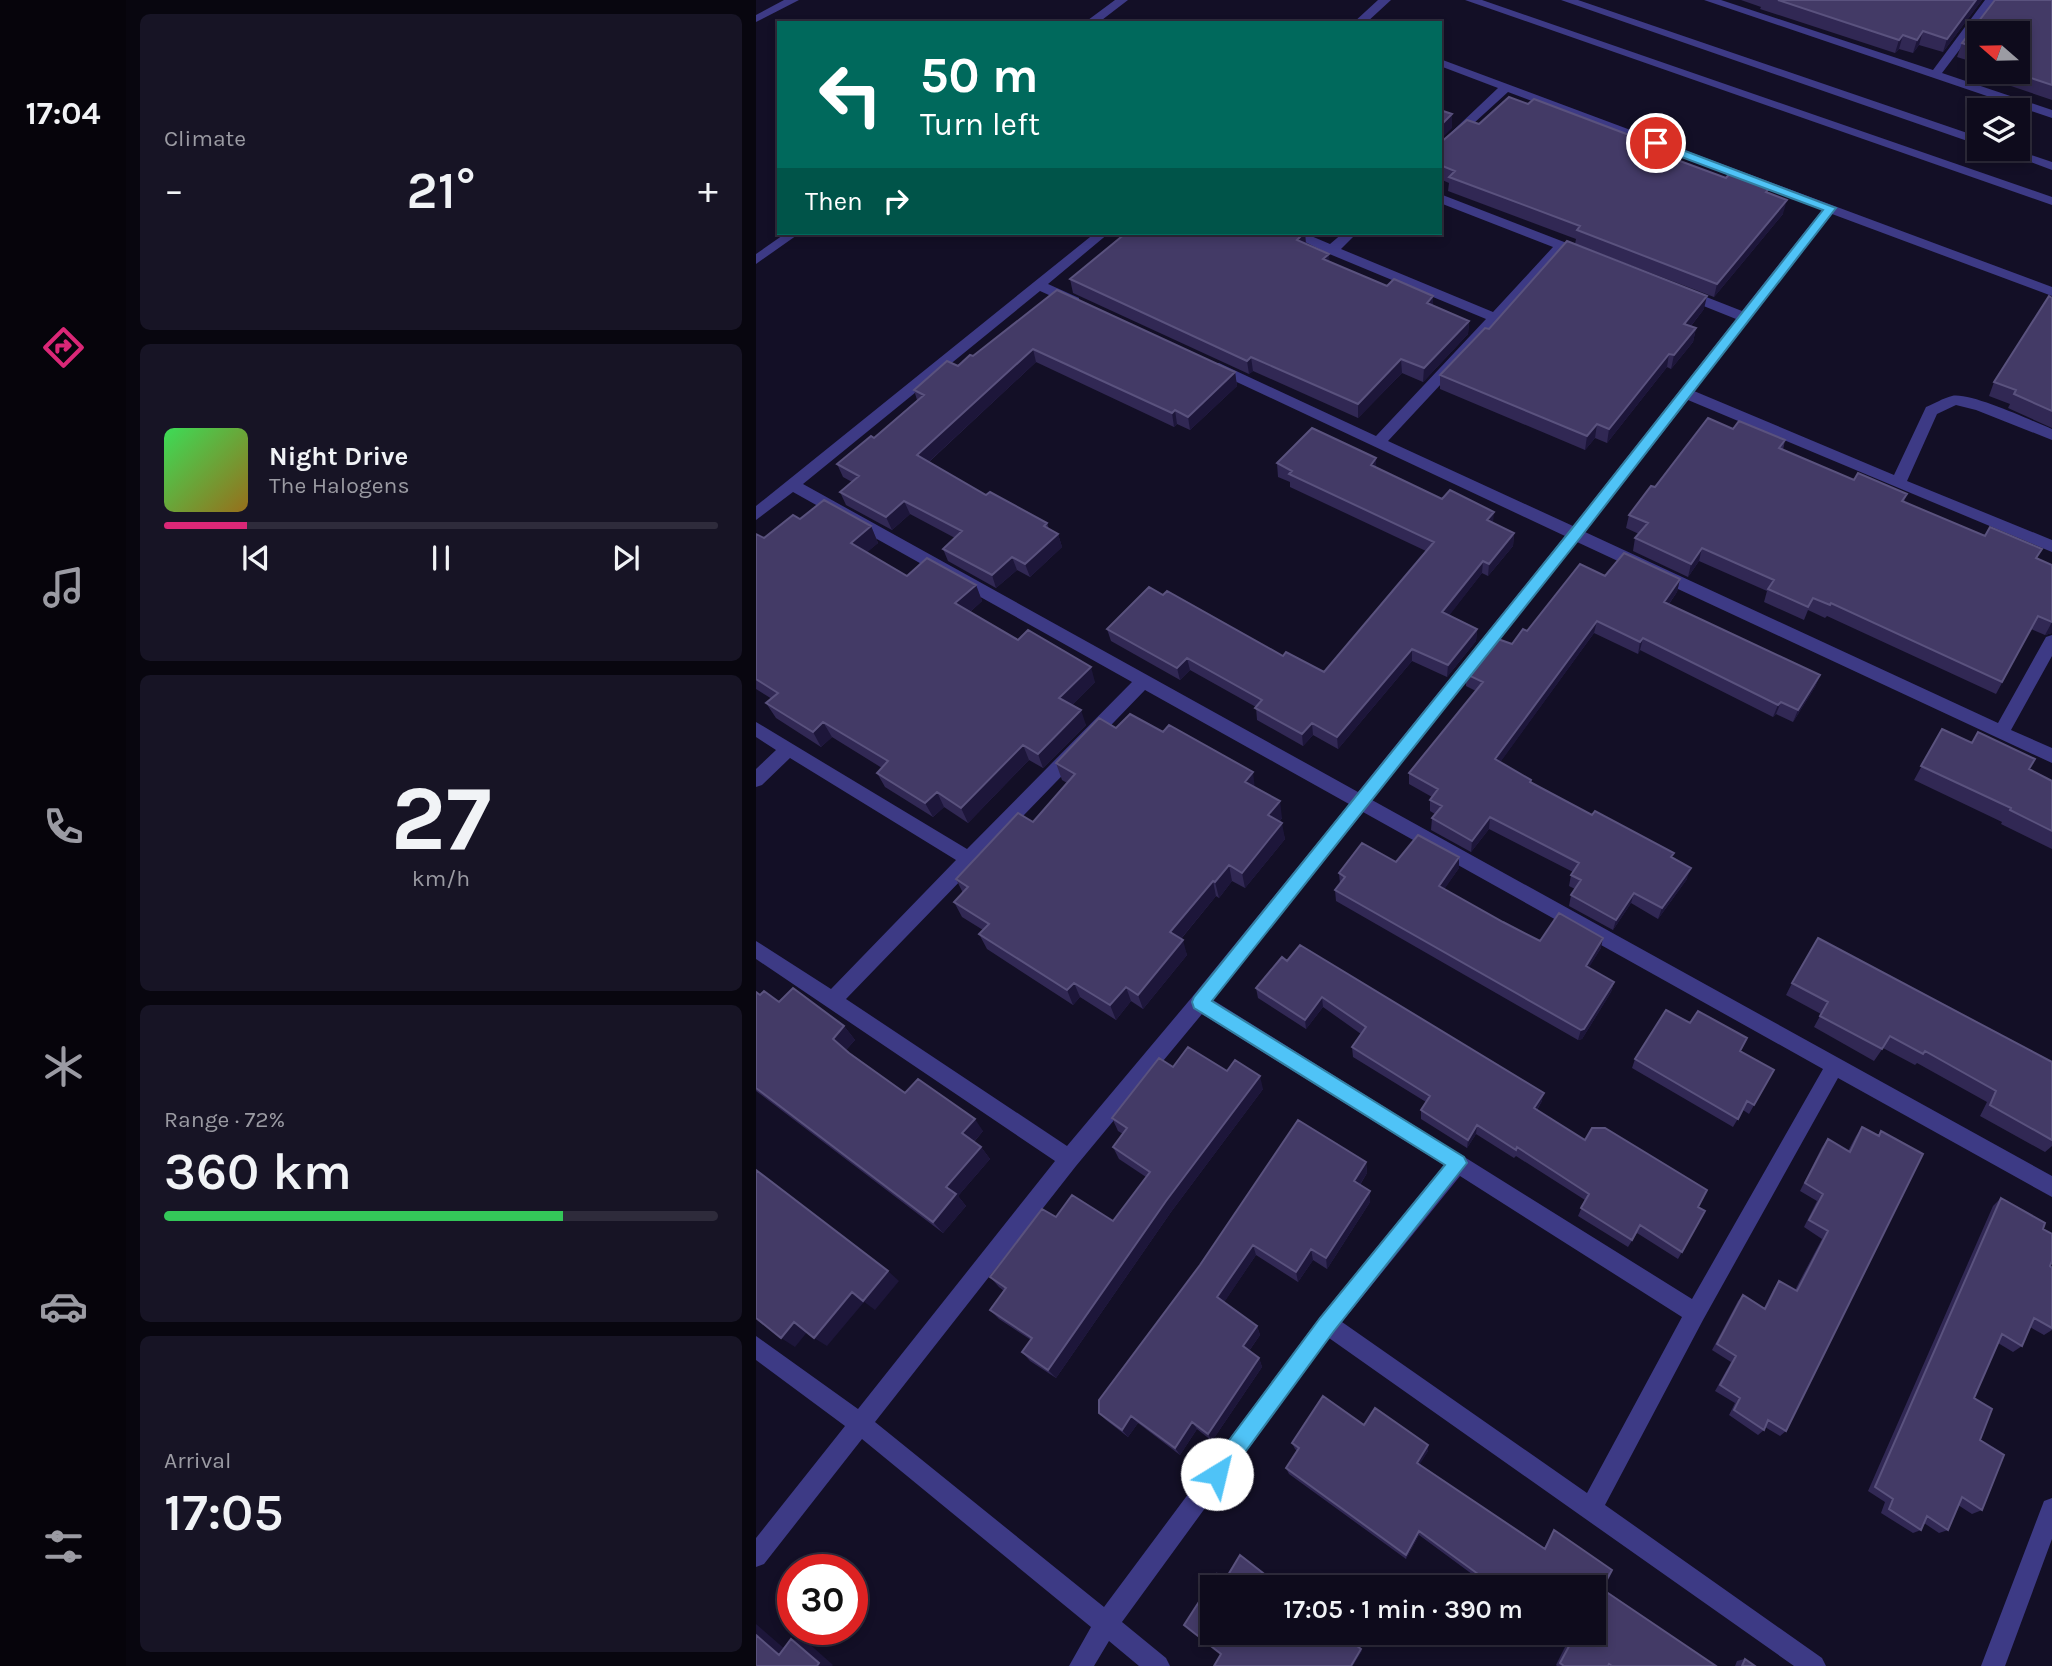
<!DOCTYPE html>
<meta charset="utf-8">
<style>
body{margin:0;font-family:Karla,sans-serif;background:#171425;color:#f1f3f6;height:100vh;display:flex;flex-direction:column;font-size:26px;white-space:nowrap}
*{box-sizing:border-box;margin:0}
p{font-size:23px;color:#9b9ba3}
.icon{flex:none;width:38px;height:38px;fill:none;stroke:currentColor;stroke-width:2;stroke-linecap:round;stroke-linejoin:round}
.map{position:relative;flex:1;overflow:hidden}
.panel{display:flex;flex-direction:column;gap:14px;padding:14px;background:#08060f;width:630px}
.panel>*{flex:none}
.hud{position:absolute;left:21px;top:21px;width:665px;height:214px;border-radius:0px;box-shadow:0 4px 10px #0003,0 0 0 2px #2e2b3b;background:#00695c;color:#fff;overflow:hidden}
.needle{width:46px;rotate:290deg}
.buttons{position:absolute;left:1211px;top:21px;display:grid;gap:14px}
.buttons a{display:grid;place-items:center;width:63px;height:63px;border-radius:0px;background:#0e0b1c;box-shadow:0 4px 10px #0003,0 0 0 2px #2e2b3b;font-size:35px}
.speed{position:absolute;left:21px;top:1554px;display:flex;gap:14px;font-size:35px;font-weight:700;text-align:center}
.speed>*{display:grid;place-content:center;width:91px;height:91px;border-radius:50%;background:#0e0b1c;box-shadow:0 4px 10px #0003,0 0 0 2px #2e2b3b;line-height:1}
.speed .limit{border:10px solid #d22;background:#fff;color:#111}
.pin{position:absolute;display:grid;place-items:center;width:60px;height:60px;color:#fff;margin:-30px;border:4px solid #fff;border-radius:50%;box-shadow:0 2px 7px #0007}
.me{position:absolute;width:77px;margin:-38px;rotate:36deg;stroke-linejoin:round;filter:drop-shadow(0 0 5px #0008)}
.turn{display:flex;align-items:center;gap:24px;height:147px;padding:0 28px;font-size:32px}
.turn .icon{width:91px;height:91px;stroke-width:2.5}
.turn b{display:block;font-size:49px;line-height:60px}
.then{display:flex;align-items:center;height:66px;padding:0 28px;background:#0003;gap:14px;font-size:26px}
.big{font-size:52px;font-weight:600;line-height:1.1}
.panel .card{flex:1;display:flex;flex-direction:column;justify-content:center;gap:10px;min-width:0;padding:0 24px;border-radius:10px;background:#171425}
.panel .dial{align-items:center;gap:0}
.dial b{font-size:91px;line-height:1}
.song{display:flex;align-items:center;gap:21px}
.cover{width:84px;height:84px;border-radius:10px;background:linear-gradient(135deg,hsl(130 70% 55%),hsl(40 70% 35%))}
.played{height:7px;border-radius:4px;background:linear-gradient(90deg,#db2777 15%,#2e2b3b 15%)}
.keys{display:flex;justify-content:space-around;direction:ltr}
.heat{display:flex;justify-content:space-between;align-items:center;font-size:38px;direction:ltr}
.charge{height:10px;border-radius:5px;background:linear-gradient(90deg,#34c759 72%,#2e2b3b 0)}
.trip{position:absolute;left:444px;top:1575px;width:406px;height:70px;border-radius:0px;background:#0e0b1c;box-shadow:0 4px 10px #0003,0 0 0 2px #2e2b3b;font-weight:600;line-height:70px;text-align:center}
main{display:flex;flex:1;min-height:0}
.menu{display:flex;flex-direction:column;width:126px;justify-content:space-around;align-items:center;background:#06040b;color:#9b9ba3}
.menu .icon{width:49px;height:49px}
.menu .on{color:#db2777}
.menu b{font-size:32px;color:#f1f3f6}
.map>svg:first-child{display:block}
</style>
<main>
<nav class="menu">
<b>17:04</b>
<svg class="icon on" aria-label="directions" viewBox="0 0 24 24"><path d="M12 3l9 9-9 9-9-9zM9 14v-3h6M13 9l2 2-2 2"/></svg>
<svg class="icon" aria-label="music" viewBox="0 0 24 24"><path d="M9 18V5l10-2v13"/><circle cx="6" cy="18" r="3"/><circle cx="16" cy="16" r="3"/></svg>
<svg class="icon" aria-label="phone" viewBox="0 0 24 24"><path d="M5 4h4l2 5-3 2q2 4 5 5l2-3 5 2v4C11 20 4 13 5 4z"/></svg>
<svg class="icon" aria-label="climate" viewBox="0 0 24 24"><path d="M12 3v18M4 7l16 10M4 17L20 7"/></svg>
<svg class="icon" aria-label="car" viewBox="0 0 24 24"><path d="M5 17H2v-5l4-1 3-4h7l3 4 3 1v5h-3M9 17h6M6 11h13"/><circle cx="7" cy="17" r="2"/><circle cx="17" cy="17" r="2"/></svg>
<svg class="icon" aria-label="filters" viewBox="0 0 24 24"><path d="M4 7h16M4 17h16"/><circle cx="9" cy="7" r="2"/><circle cx="15" cy="17" r="2"/></svg>
</nav>
<section class="panel">
<div class="card"><p>Climate</p>
<div class="heat"><a>−</a><b class="big">21°</b><a>+</a></div>
</div>
<div class="card">
<div class="song"><i class="cover"></i><div><b>Night Drive</b><p>The Halogens</p></div></div>
<div class="played"></div>
<div class="keys"><svg class="icon" aria-label="previous" viewBox="0 0 24 24"><path d="M18 5L8 12l10 7zM5 5v14"/></svg><svg class="icon" aria-label="pause" viewBox="0 0 24 24"><path d="M8 5v14M16 5v14"/></svg><svg class="icon" aria-label="next" viewBox="0 0 24 24"><path d="M6 5l10 7-10 7zM19 5v14"/></svg></div>
</div>
<div class="card dial"><b>27</b><p>km/h</p></div>
<div class="card"><p>Range · 72%</p><b class="big">360 km</b><div class="charge"></div></div>
<div class="card"><p>Arrival</p><b class="big">17:05</b></div>
</section>
<div class="map">
<svg width="1296" height="1666" viewBox="0 0 1296 1666">
<rect width="100%" height="100%" fill="#130f26"/>
<g fill="none" stroke-linecap="round" stroke-linejoin="round">
<!-- minor -->
<path fill="#3d3a85" fill-rule="evenodd" d="M28,0H43L0,22V15Z
M359,0H372L342,23H328Z
M622,0H635L610,23H597Z
M709,0H726L1296,197V205Z
M805,0H822L1223,137V145Z
M948,0H965L1177,70L1229,0H1241L1186,73L1296,110V118Z
M684,59L1296,287V296L1076,214L938,391L1138,475L1170,407C1178,404 1187,398 1196,396C1214,392 1276,421 1296,429V440L1220,410L1200,405L1181,414L1151,481L1296,540V552L932,400L829,532L1242,723L1290,637L1296,635V656L1255,730L1296,748V763L821,542L616,800L1296,1176V1197L1082,1078L947,1320L849,1505L1066,1658L1070,1666H1038L573,1338L366,1622L410,1658L414,1666H383L353,1641L338,1666H313L335,1627L106,1439L8,1564L0,1567V1538L89,1426L0,1360V1336L102,1409L299,1161L0,959V941L75,989L200,860L34,758L6,785L0,787V769L20,750L0,737V722L211,849L376,682L37,492L0,520V506L339,233H353L292,284L323,298V304H313L284,291L47,484L602,792L809,536L453,369V363H463L620,436L730,319L571,253L531,233H548L574,244L587,233H601L585,249L737,312L797,247L684,203V194L834,252V258L829,259L808,252L632,441L817,526L980,319L925,297V291H935L986,311L1066,210L752,92L684,154V143L742,88L684,66ZM389,690L593,804L437,996L311,1146L90,999ZM607,812L1067,1069L936,1299L457,1000ZM446,1014L688,1165L564,1317L348,1607L119,1422L320,1166ZM704,1176L926,1317L831,1493L586,1322Z
M1240,149H1257L1296,162V170Z
M30,233H44L0,264V254Z
M1296,1498V1539L1249,1666H1225L1288,1501Z"/>
</g>
<!-- wall -->
<path fill="#312854" d="M985,0H1226L1187,52L1163,45L1157,53L1143,49L1139,53L1004,9L1005,7Z
M1239,0H1296V100L1249,84L1251,80L1224,72H1262V33H1223V64L1201,57L1206,43Z
M772,104L910,149L909,155L1013,194L1027,214L958,297L819,244L820,239L692,191L693,183L684,179V143L723,124Z
M370,233H549L550,244L573,262L713,321L712,334L667,382L646,373L602,418L497,371L493,374L317,293L314,279Z
M301,290L479,372L481,386L434,430L421,424L418,427L280,362L173,462L230,495L291,523L293,529L302,534L306,547L274,577L261,570L240,588L192,561L187,549L199,538L154,514L136,530L90,505L84,492L96,482L87,477L81,464L118,438L161,400L158,390L217,356Z
M1296,298V428L1252,408L1254,404L1233,396L1238,382Z
M948,309L935,326L940,328L937,342L915,369L911,367L851,443L839,438L829,450L684,389V375Z
M977,429L1029,440L1027,450L1098,480L1151,494L1148,502L1296,565V633L1289,635L1275,629L1240,694L1071,616L1069,618L1052,610L1048,620L1008,602L1011,591L943,561L932,577L877,551L879,538L883,534L870,528L873,515L899,487Z
M620,458V468L758,533L757,546L732,576L726,573L693,615L721,629L720,641L691,677L656,661L582,749L557,735L547,746L501,720L500,707L434,670L424,680L355,641L351,629L527,656L568,672L670,551L534,487V482L522,477L521,463Z
M44,519L115,526L122,543L111,552L151,576L220,585L226,601L214,612L262,640L339,682L316,705L330,725L287,768L273,760L212,823L188,807L177,817L129,787L121,773L126,768L76,737L65,747L20,718L10,703L16,699L0,689V534L8,538Z
M849,576L924,579L921,592L913,604L1064,675L1059,687L1037,722L1020,714L1017,717L884,650L882,654L838,633L744,762L775,780V782L916,858L931,879L902,919L875,903L857,930L813,906L815,895L819,889L813,886L815,875L817,872L733,829L715,852L675,830L676,818L679,814L674,811V800L676,797L653,784V773L720,691L710,686V674L756,644L771,631Z
M360,728L499,787L526,818L524,821L529,839L489,888L476,881L463,898L460,896L425,939L431,955L387,1009L375,1001L360,1020L324,997L317,1005L231,949L223,934L227,930L206,917L198,902L207,893L200,879L277,822L311,783L306,780L300,763Z
M1186,729L1296,781V849L1245,824L1246,822L1158,780Z
M640,862L703,868L688,889L747,922L784,941L845,948L832,968L858,982L855,992L826,1039L822,1040L580,901L579,890L584,884L583,873Z
M526,957L786,1101L781,1110L829,1140L949,1211L922,1259L881,1233L872,1247L822,1216L829,1200L760,1156L758,1158L720,1134L711,1148L665,1119V1110L670,1102L597,1057L596,1047L605,1034L567,1007L550,1029L502,998L500,988Z
M1036,983L1296,1062V1146L1289,1152L1224,1116L1231,1102L1161,1063L1159,1065L1127,1048L1118,1061L1058,1027L1065,1014L1030,995Z
M0,992L4,995L88,1026L99,1040L90,1050L149,1093L227,1131L218,1142L225,1147L234,1159L202,1196L210,1206L187,1233L0,1091Z
M984,1052L1018,1070L993,1114L987,1110L977,1127L876,1068L879,1059Z
M417,1067L471,1071L507,1089L415,1212L300,1378L274,1361L266,1352L275,1340L243,1319L234,1310L248,1291L243,1287L234,1277L300,1217L357,1221L390,1177L363,1159L357,1147L367,1134L362,1131L356,1118Z
M1106,1127L1122,1136L1125,1131L1030,1431L1024,1436L1009,1427L1008,1430L1002,1435L973,1415L979,1403L959,1391L975,1362L956,1350L982,1301L987,1295L1008,1308L1018,1288L1023,1281L1039,1290L1066,1239L1048,1227L1061,1201L1044,1191L1066,1147L1072,1139L1092,1151L1100,1136Z
M610,1162L611,1173L604,1185L614,1202L571,1269L557,1260L542,1282L500,1255L468,1302L501,1326L504,1335L493,1351L503,1358L506,1367L456,1441L441,1429L424,1455L382,1423L372,1437L350,1420L343,1413L444,1265Z
M1245,1198L1287,1229L1294,1266L1296,1268V1330L1288,1335L1274,1327L1266,1346L1257,1352L1242,1343L1218,1398L1224,1440L1226,1510L1216,1514L1202,1505L1192,1530L1183,1533L1168,1523L1165,1530L1157,1533L1125,1513L1129,1502L1112,1491L1237,1206Z
M608,1425L672,1445V1451L663,1464L788,1548L798,1530L846,1589L960,1666H801L800,1665L813,1639L805,1633H838L720,1577L663,1535L650,1559L533,1474L530,1468L541,1451L539,1449L536,1443Z
M989,1659L999,1666H979L981,1661Z"/>
<!-- shaded-wall -->
<path fill="#1d163a" d="M1220,0H1226L1187,52L1191,39Z
M1167,31L1163,45L1157,53L1161,40Z
M1147,35L1143,49L1139,53L1143,40Z
M696,114V128L684,140V126Z
M1031,200L1027,214L958,297L961,284Z
M548,233H549L550,246L541,240Z
M573,254L574,268L567,259Z
M677,296V310L671,303Z
M951,296L948,309L926,337L928,324Z
M713,321L712,334L667,382L668,368Z
M940,328L937,342L915,369L918,355Z
M277,349L280,362L166,468L161,455Z
M913,354L911,367L851,443L853,429Z
M495,357L497,371L493,374L491,361Z
M645,359L646,373L602,418V404Z
M479,372L481,386L434,430L432,417Z
M419,410L421,424L418,427L416,413Z
M841,424L839,438L829,450L831,436Z
M620,458V472L615,465Z
M148,501L154,514L136,530L130,517Z
M738,512L737,525L731,520Z
M115,526L122,543L103,559L95,543Z
M758,533L757,546L732,576L733,564Z
M302,534L306,547L274,577L269,564Z
M946,548L943,561L932,577L935,564Z
M256,557L261,570L240,588L236,575Z
M727,561L726,573L686,625V612Z
M924,579L921,592L905,615L908,602Z
M220,585L226,601L206,619L199,603Z
M841,621L838,633L738,771L739,759Z
M1296,622V633L1289,635Z
M721,629L720,641L691,677L692,665Z
M887,638L884,650L882,654L884,642Z
M656,649V661L582,749L581,737Z
M431,658L434,670L424,680L421,668Z
M335,667L339,682L308,713L303,698Z
M1064,675L1059,687L1037,722L1042,710Z
M1025,702L1020,714L1017,717L1022,705Z
M325,710L330,725L287,768L282,754Z
M67,722L76,737L65,747L57,732Z
M556,723L557,735L547,746L546,734Z
M267,745L273,760L212,823L205,808Z
M497,772L499,789L489,782Z
M181,792L188,807L177,817L169,803Z
M524,801L526,818L515,832L512,815Z
M734,817L733,829L715,852L716,841Z
M526,823L529,839L489,888L486,873Z
M703,857V868L683,897V886Z
M473,865L476,881L463,898L459,882Z
M935,868L931,879L902,919L906,908Z
M457,881L460,896L418,947L414,932Z
M878,893L875,903L857,930L860,920Z
M847,938L845,948L827,977L830,966Z
M427,940L431,955L387,1009L382,995Z
M858,982L855,992L826,1039L822,1040L825,1030Z
M318,983L324,997L317,1005L311,990Z
M370,987L375,1001L360,1020L354,1005Z
M566,997L567,1007L550,1029L549,1020Z
M88,1026L99,1040L88,1052L77,1039Z
M504,1076L507,1089L415,1212L300,1378L292,1370L410,1201Z
M788,1093L786,1101L776,1117L778,1108Z
M219,1119L227,1131L215,1145L206,1133Z
M721,1125L720,1134L711,1148L712,1140Z
M225,1147L234,1159L202,1196L210,1206L187,1233L177,1222L190,1187Z
M610,1162L611,1173L599,1192L598,1181Z
M614,1191V1202L571,1269L570,1258Z
M497,1245L500,1255L465,1307L461,1297Z
M555,1249L557,1260L542,1282L540,1272Z
M132,1271L143,1281L119,1310L107,1301Z
M96,1292L108,1302L71,1346L58,1338Z
M38,1322L52,1331L39,1347L25,1338Z
M501,1326L504,1335L490,1355L487,1346Z
M503,1358L506,1367L456,1441L452,1434Z
M375,1416L382,1423L372,1437L366,1430Z
M436,1422L441,1429L424,1455L419,1448Z
M672,1445V1451L661,1469V1463Z
M663,1531V1535L650,1559V1555Z
M0,1624L38,1657L23,1655L0,1635Z
M35,1639L50,1641L77,1665L76,1666H61Z
M605,1649L606,1651L597,1666H595Z"/>
<!-- building -->
<path fill="#433a66" stroke="#5a527e" stroke-width="2" d="M1022,0H1220L1191,39L1167,31L1161,40L1147,35L1143,40Z
M1239,0H1296V85L1257,72H1262V33H1223V49L1206,43Z
M753,97L772,104L778,99L910,149L905,154L970,178L975,172L1015,187L1010,192L1031,200L961,284L821,230L824,226L693,177L699,171L684,165V143L711,120L723,124Z
M684,110L696,114L684,126Z
M370,233H548L541,240L573,254L567,259L631,286L638,279L677,296L671,303L713,321L668,368L645,359L602,404L495,357L491,361L314,279Z
M811,241L951,296L928,324L940,328L918,355L913,354L853,429L841,424L831,436L684,375L729,328L733,329Z
M301,290L479,372L432,417L419,410L416,413L277,349L161,455L230,495L234,492L291,523L288,526L302,534L269,564L256,557L236,575L187,549L206,531L148,501L130,517L84,492L103,476L81,464L115,436L118,438L168,395L158,390L191,361L202,366L214,355L217,356Z
M1293,296L1296,298V411L1258,394L1260,390L1238,382Z
M952,418L977,429L983,421L1029,440L1023,448L1098,480L1102,473L1151,494L1146,501L1229,536L1234,527L1286,549L1280,558L1296,565V622L1282,616L1246,682L1075,603L1074,605L1057,598L1052,607L1012,589L1018,580L946,548L935,564L879,538L892,523L873,515L895,486L899,487Z
M556,428L620,458L615,465L686,499L694,490L738,512L731,520L758,533L733,564L727,561L686,612L721,629L692,665L656,649L581,737L556,723L546,734L499,708L506,700L431,658L421,668L351,629L393,587L407,595L411,591L527,656L530,652L568,672L678,542L533,474L536,471L521,463Z
M68,500L115,526L95,543L151,576L171,558L220,585L199,603L262,640L272,630L335,667L303,698L325,710L282,754L267,745L205,808L181,792L169,803L121,773L132,761L67,722L57,732L10,703L22,693L0,679V534L8,538L37,515L44,519Z
M868,553L924,579L908,602L1064,675L1042,710L1025,702L1022,705L887,638L884,642L841,621L739,759L775,780L774,782L836,815L839,811L918,853L915,857L935,868L906,908L878,893L860,920L815,895L825,880L815,875L823,863L734,817L716,841L676,818L686,806L674,800L682,789L653,773L727,682L710,674L739,638L756,644L767,629L771,631L824,564L849,576Z
M374,714L407,732L413,725L497,772L489,782L524,801L512,815L526,823L486,873L473,865L459,882L457,881L414,932L427,940L382,995L370,987L354,1005L318,983L311,990L223,934L233,924L198,902L212,887L200,879L262,813L277,822L319,774L300,763L343,718L360,728Z
M1186,729L1216,743L1222,732L1279,759L1273,769L1296,781V831L1254,810L1255,808L1165,766Z
M662,835L703,857L683,886L747,922L784,941L803,913L847,938L830,966L858,982L828,1029L825,1030L579,890L589,877L583,873L606,843L640,862Z
M1062,938L1296,1062V1140L1234,1105L1240,1091L1169,1051L1167,1054L1134,1036L1126,1049L1064,1016L1072,1002L1036,983Z
M544,945L788,1093L778,1108L829,1140L836,1128H849L951,1190L942,1207L949,1211L926,1252L884,1225L876,1240L825,1208L833,1194L761,1147L760,1150L721,1125L712,1140L665,1110L674,1096L596,1047L610,1027L566,997L549,1020L500,988L526,957L531,961Z
M37,988L88,1026L77,1039L93,1053L149,1093L162,1079L219,1119L206,1133L225,1147L190,1187L200,1194L177,1222L0,1088V992L4,995L8,991L23,1002Z
M910,1010L934,1023L942,1011L991,1038L984,1051L1018,1070L998,1105L991,1101L982,1119L879,1059Z
M432,1047L471,1071L479,1060L504,1076L410,1201L292,1370L266,1352L276,1338L234,1310L250,1288L234,1277L286,1209L300,1217L316,1195L357,1221L394,1172L357,1147L371,1128L356,1118L403,1058L417,1067Z
M542,1120L610,1162L598,1181L614,1191L570,1258L555,1249L540,1272L497,1245L461,1297L501,1326L487,1346L503,1358L452,1434L436,1422L419,1448L375,1416L366,1430L343,1413V1400L444,1265Z
M1106,1127L1123,1136L1125,1131L1167,1154L1030,1431L1012,1420L1008,1430L978,1410L984,1398L964,1385L980,1356L961,1344L987,1295L1009,1309L1023,1281L1041,1291L1072,1231L1053,1220L1067,1194L1049,1183L1072,1139L1094,1152Z
M0,1170L132,1271L107,1301L96,1292L58,1338L38,1322L25,1338L0,1318Z
M1245,1198L1289,1223L1287,1229L1296,1234V1261L1294,1266L1296,1268V1328L1278,1318L1266,1346L1246,1334L1218,1398L1236,1409L1224,1440L1248,1455L1226,1510L1206,1497L1192,1530L1171,1516L1165,1530L1133,1509L1137,1499L1119,1487Z
M567,1396L608,1425L619,1408L672,1445L661,1463L789,1549L798,1530L856,1570L846,1589L960,1666H856L853,1664L852,1666H808L804,1663L818,1637L812,1633H838V1587H715L722,1574L663,1531L650,1555L530,1468L543,1448L536,1443Z
M484,1555L525,1587H457V1633H584L605,1649L595,1666H458L465,1654L428,1625L461,1574L469,1580Z
M0,1635L23,1655L35,1639L63,1663L61,1666H0Z
M989,1659L999,1666H986Z"/>
<!-- route -->
<path fill="#4fc3f7" stroke="#337fa1" stroke-width="2" d="M900,140L1080,208L824,538L456,1001L708,1157L711,1163L578,1331L468,1481L461,1484L454,1481L451,1474L454,1466L564,1318L689,1165L438,1008L436,1002L438,997L814,531L1067,210L896,146L894,143Z"/>
</svg>
<div class="buttons">
<a><svg class="needle" viewBox="-14 -14 28 28"><path d="M0-13l5 13h-10z" fill="#e53935"/><path d="M0 13l5-13h-10z" fill="#9b9ba3"/></svg></a>
<a><svg class="icon" aria-label="layers" viewBox="0 0 24 24"><path d="M12 4l9 5-9 5-9-5zM3 14l9 5 9-5"/></svg></a>
</div>
<div class="speed"><div class="limit">30</div></div>
<div class="pin" style="left:900px;top:143px;background:#d93025"><svg class="icon" aria-label="arrive" viewBox="0 0 24 24"><path d="M6 21V4h12l-3 4 3 4H6"/></svg></div>
<svg class="me" style="left:461px;top:1474px" viewBox="-20 -20 40 40"><circle r="19" fill="#fff"/><path d="M0-13L10 11 0 6-10 11z" fill="#4fc3f7"/></svg>
<div class="trip">17:05 · 1 min · 390 m</div>
<div class="hud">
<div class="turn"><svg class="icon" aria-label="left" viewBox="0 0 24 24"><path d="M17 20v-9H6M10 6l-5 5 5 5"/></svg><div><b>50 m</b>Turn left</div></div>
<div class="then">Then<svg class="icon" aria-label="right" viewBox="0 0 24 24"><path d="M7 20v-9h11M14 6l5 5-5 5"/></svg></div>
</div>
</div>
</main>
